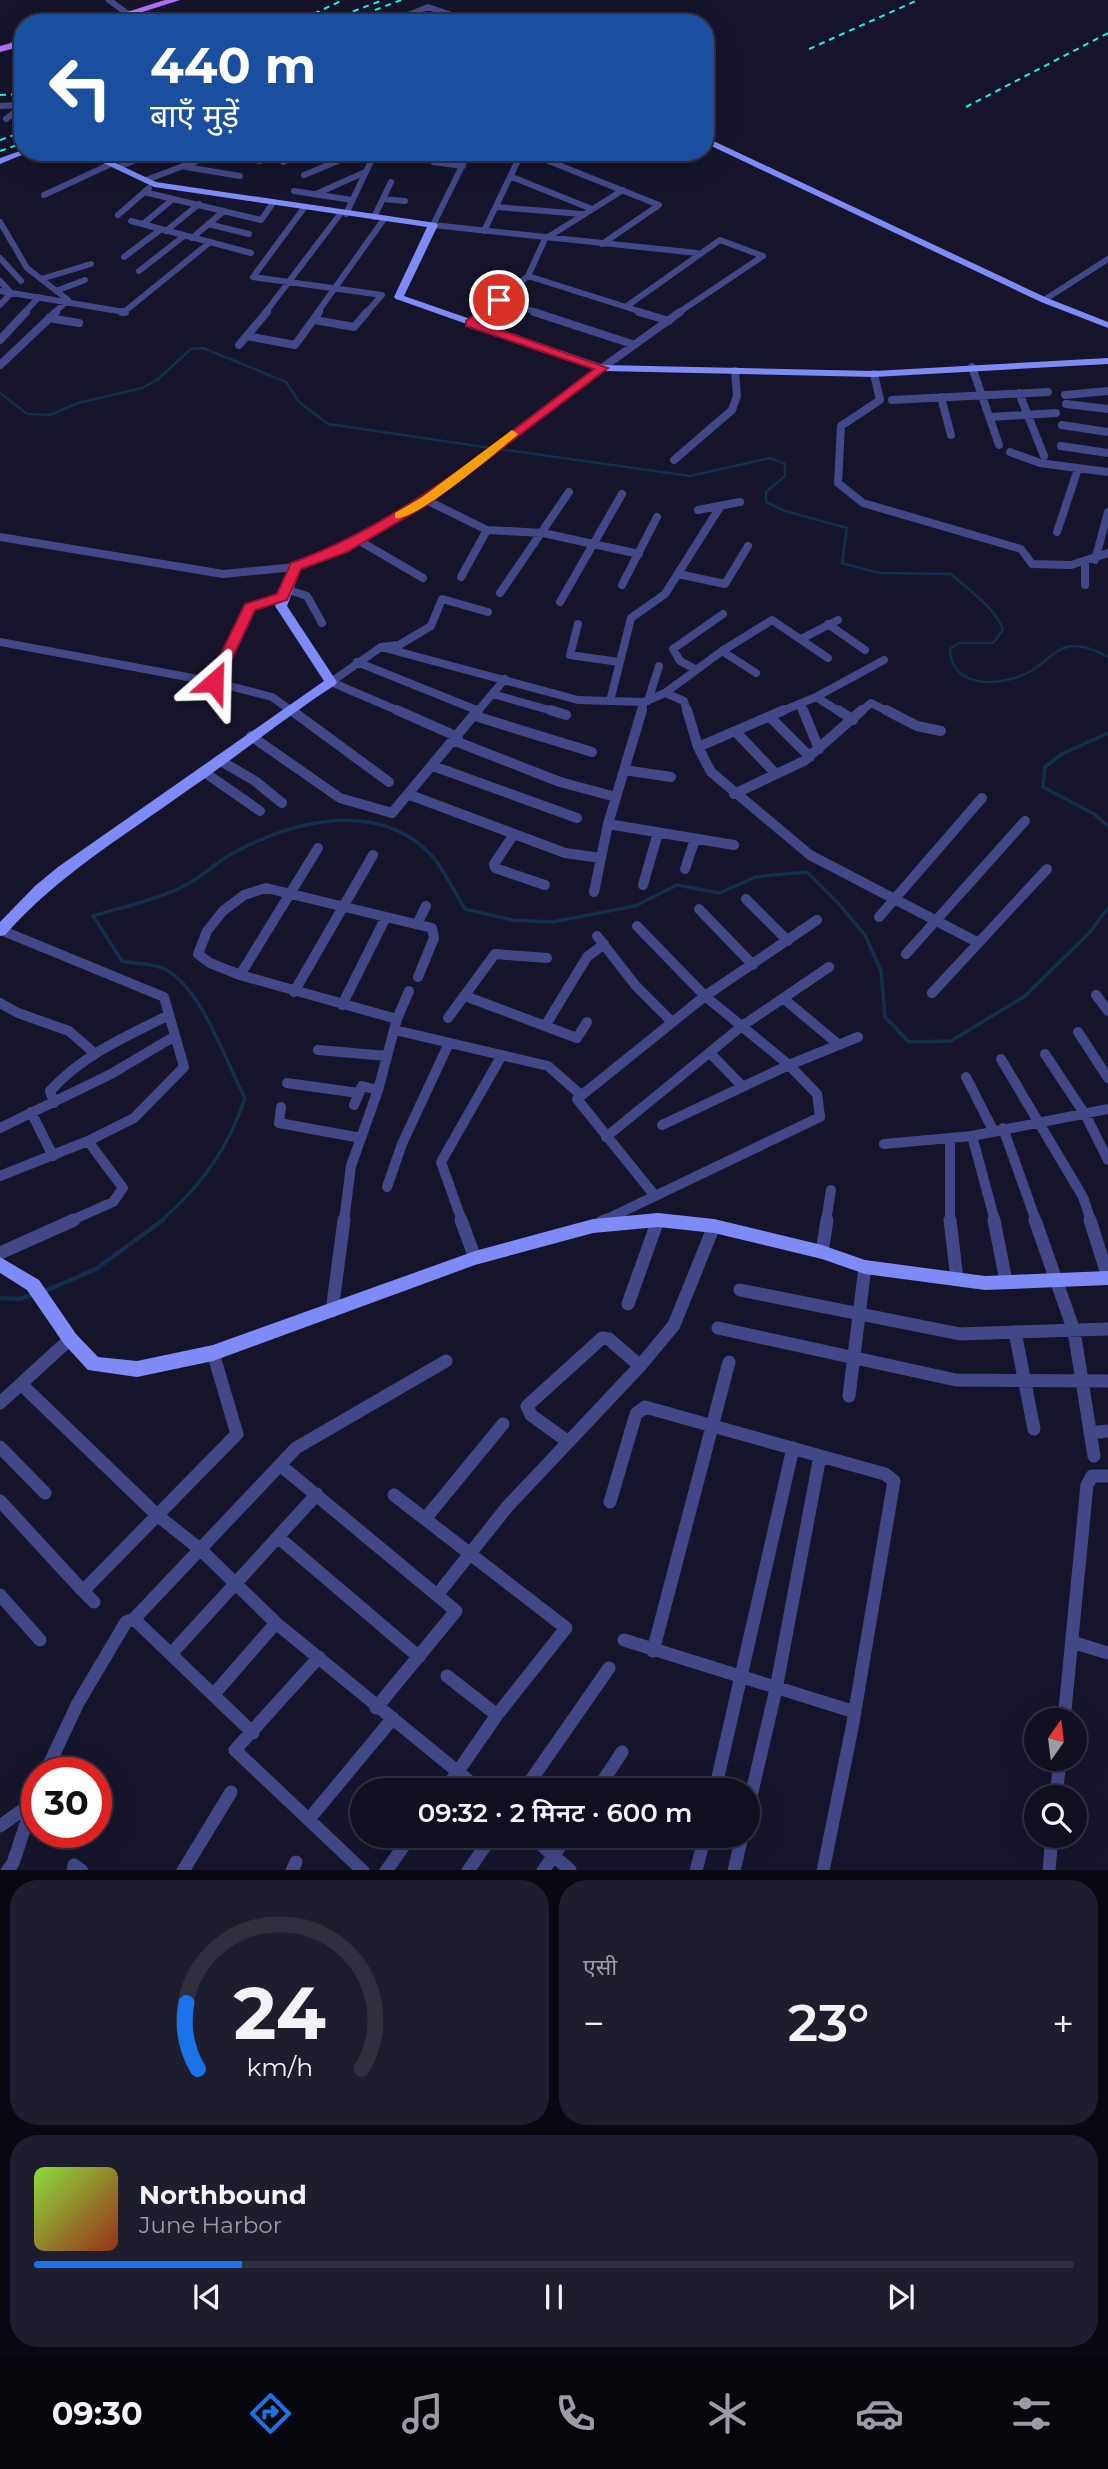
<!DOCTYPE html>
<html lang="hi">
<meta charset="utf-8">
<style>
body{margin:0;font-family:Montserrat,"Noto Sans Devanagari",sans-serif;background:#1e1d2d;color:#f1f3f6;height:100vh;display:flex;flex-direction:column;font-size:26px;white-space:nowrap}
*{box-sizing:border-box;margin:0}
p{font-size:23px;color:#9c9ca5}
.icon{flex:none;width:38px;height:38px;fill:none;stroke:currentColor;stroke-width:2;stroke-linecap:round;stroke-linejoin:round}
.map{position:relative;height:1870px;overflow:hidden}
.drawer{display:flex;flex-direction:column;gap:10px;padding:10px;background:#090812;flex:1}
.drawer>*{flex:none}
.top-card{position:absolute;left:14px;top:14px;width:700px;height:147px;border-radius:28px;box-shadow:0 7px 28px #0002,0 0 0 2px #302f3e;background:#1a4fa0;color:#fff;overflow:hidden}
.needle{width:46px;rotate:14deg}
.fabs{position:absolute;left:1024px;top:1708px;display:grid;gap:14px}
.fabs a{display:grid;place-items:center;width:63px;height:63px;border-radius:50%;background:#100f20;box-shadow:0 7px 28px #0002,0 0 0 2px #302f3e;font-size:35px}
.speed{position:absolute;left:21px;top:1757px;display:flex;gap:14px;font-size:35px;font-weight:700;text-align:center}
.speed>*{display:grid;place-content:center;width:91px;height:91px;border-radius:50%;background:#100f20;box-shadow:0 7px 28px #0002,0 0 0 2px #302f3e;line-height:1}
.speed .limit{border:10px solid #d22;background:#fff;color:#111}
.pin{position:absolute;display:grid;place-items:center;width:60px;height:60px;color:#fff;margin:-30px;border:4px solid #fff;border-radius:50%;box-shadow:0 2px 7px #0007}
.me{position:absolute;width:77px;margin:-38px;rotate:25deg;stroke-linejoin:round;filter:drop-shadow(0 0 5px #0008)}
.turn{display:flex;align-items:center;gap:24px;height:147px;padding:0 21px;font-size:32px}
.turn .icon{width:91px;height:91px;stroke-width:2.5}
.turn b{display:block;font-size:49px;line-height:60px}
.big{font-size:52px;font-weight:600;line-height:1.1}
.drawer .widget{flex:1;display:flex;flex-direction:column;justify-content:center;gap:10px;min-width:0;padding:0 24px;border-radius:28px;background:#1e1d2d}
.drawer .dial{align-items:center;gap:0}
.dial svg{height:182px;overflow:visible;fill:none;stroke:#302f3e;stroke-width:7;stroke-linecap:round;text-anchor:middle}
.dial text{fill:#f1f3f6;stroke:none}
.song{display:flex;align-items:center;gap:21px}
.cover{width:84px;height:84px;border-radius:10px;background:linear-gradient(135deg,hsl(90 70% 55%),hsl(10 70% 35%))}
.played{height:7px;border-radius:4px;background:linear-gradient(90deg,#1a73e8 20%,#302f3e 20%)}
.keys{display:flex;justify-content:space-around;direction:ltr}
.heat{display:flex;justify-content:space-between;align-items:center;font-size:38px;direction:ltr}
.drawer .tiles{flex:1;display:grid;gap:10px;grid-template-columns:1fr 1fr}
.widget:last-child{grid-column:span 2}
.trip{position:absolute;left:350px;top:1778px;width:410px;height:70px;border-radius:35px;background:#100f20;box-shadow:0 7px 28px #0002,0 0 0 2px #302f3e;font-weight:600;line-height:70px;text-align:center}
.tabs{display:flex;height:112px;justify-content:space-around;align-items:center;background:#06060d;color:#9c9ca5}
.tabs .icon{width:49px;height:49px}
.tabs .on{color:#1a73e8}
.tabs b{font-size:32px;color:#f1f3f6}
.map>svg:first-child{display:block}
</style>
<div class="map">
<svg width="1108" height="1871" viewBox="0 0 1108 1871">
<rect width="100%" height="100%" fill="#15142b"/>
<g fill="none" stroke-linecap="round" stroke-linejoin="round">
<!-- stream-far2 -->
<path stroke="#122e4b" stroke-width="2.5" d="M0,393L27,414L50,415L78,403L142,388L157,380L191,349L203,348L286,382L299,402L328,424L491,448
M499,449L690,476L770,458L785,464V476L766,492V502L785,511L847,528L842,563L879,573L951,574C968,590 995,607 1003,630L993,643H959L950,649C951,690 1003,687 1031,671C1044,664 1052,651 1067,647C1081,643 1096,650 1108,657"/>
<!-- stream-far1 -->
<path stroke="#122e4b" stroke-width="3.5" d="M1108,733L1062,754L1045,767L1043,787L1094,814L1108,826
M161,1221C202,1185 228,1149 245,1098C226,1062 204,995 170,972C157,963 137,964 122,961L93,916C123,907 156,900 184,886C201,878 213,865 228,856C286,823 367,800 423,847C442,863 452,889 465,909L512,920L552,922L635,906L677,885L720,893L755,877L807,872L839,904L865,935L881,971L885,1017L909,1042L951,1041L1025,996L1090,932L1108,908"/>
<!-- stream -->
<path stroke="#122e4b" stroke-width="4.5" d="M43,1292L96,1269L163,1220
M0,1298L19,1299L32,1295"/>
<!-- street-far3 -->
<path stroke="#424887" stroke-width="6" d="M109,0L128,14
M389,23L428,7L449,14
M12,45L23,51
M0,106L23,105
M6,119L23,106
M222,152L260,161L265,159L261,152
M436,152L433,162L463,166
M469,152L433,225L697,253
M526,152L659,205L602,244
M283,162L304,152
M118,167L156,152
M186,167L240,176
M304,175L360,152
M512,177L592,209
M146,180L221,152
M294,191L352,200
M144,192L261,220L273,203
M316,194L363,173
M44,195L111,164
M383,199L405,201
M497,207L582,214
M304,208L253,277L382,295L366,313
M346,214L371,161L361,152
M118,215L149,188
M374,217L391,182
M131,221L251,253
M0,222L27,268L68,300L54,313
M143,224L173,199
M208,224L249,234
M166,231L199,204
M484,231L522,152
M192,238L224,211
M124,257L160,230
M0,258L21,281
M139,271L184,236
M528,276L645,313
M41,279L91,264
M0,281L11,293L0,305
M0,291L124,312L209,243
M56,291L85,280
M499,300L539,313
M1044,300L1108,259
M627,306L720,240L763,256
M24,313L39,297
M265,313L341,213
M317,313L384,219
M482,313L528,276L545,239L623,190
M678,313L763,256"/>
<!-- street-far2 -->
<path stroke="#424887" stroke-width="8" d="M122,312H125
M534,312L632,344
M639,312L669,321
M49,318L79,323
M315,320L354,327L367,312
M470,323L484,312
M247,336L295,345L319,312
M0,340L26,312
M239,345L267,312
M0,365L56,312
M972,367L999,445
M602,368L680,312
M874,374L880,400L841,426L838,483L863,503L1021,549L1032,564L1071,565L1108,553
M1019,393L1044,456
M1065,395L1108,391
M941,397L951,435
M892,400L1048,392
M1066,404L1108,409
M990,417L1056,413
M1062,425L1108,432
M1061,446L1108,453
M1010,452L1040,463L1108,472
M674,460L732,410L737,396L735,371
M426,500L487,530L543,533L639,554
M698,510L740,502
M1057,532L1078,469
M0,537L223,574L296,567
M358,540L423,578
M1095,560L1108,512
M1085,561V585
M678,574L725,584L748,546
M461,577L487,530
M622,585L657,517
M286,589L307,596L322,623
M500,593L569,492
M560,602L622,494
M578,624L570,655L619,662
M828,624L865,650
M801,639L838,620
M0,642L214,682L272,697L293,712
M381,647L578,700L644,702L665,693L722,651L772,620L828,658
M722,651L756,673
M357,662L479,711
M695,669L680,661L673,649L723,614
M214,682L250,607L282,597
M665,693L684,701L687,712
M493,694L556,712
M816,697L840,712
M610,701L631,618L665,594L720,507
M648,701L659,666
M800,704L803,712
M401,712L331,682L381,647L399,645L431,626L442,599L488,612
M477,712L505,679
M641,712L644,702
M780,712L816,697L884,660
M860,712L871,703L889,712"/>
<!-- street-far1 -->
<path stroke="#424887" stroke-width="10" d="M291,710L389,782
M397,710L458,737
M550,710L566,715
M687,710L698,747L711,772L810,855L977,942
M803,710L819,749
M838,710L853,720
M886,710L917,726L941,731
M475,716L592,752
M770,717L810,757
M735,731L776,774
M251,736L340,798L392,813L478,710
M455,741L560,782L616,797
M698,747L784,710
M219,760L255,781L282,803
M433,766L577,818
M624,770L671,777
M204,772L260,811
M734,794L804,761L862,710
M410,795L565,853L601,858
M608,824L734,845
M514,834L494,864L495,868L545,885
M318,848L240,975L397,1019
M685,869L695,839
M643,885L658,833
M594,892L608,824L642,710
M746,899L788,941
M699,909L753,965
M879,917L982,798
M417,924L426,906
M597,936L636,986L672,1022
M906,954L1025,821
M240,975L210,963L198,954L207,931L223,911L244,895L266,888L432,928L434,938L418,977
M294,992L373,855
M932,993L1047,869
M1096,995L1108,1011
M465,996L577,1038L587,1022
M784,999L838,1044
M0,1003L18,1013L69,1031L93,1052
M342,1005L386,917
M448,1018L495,954L547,958
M545,1026L587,957L604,944
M395,1030L548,1066L581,1095
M1078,1032L1108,1078
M318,1050L387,1056
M711,1054L743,1087
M1045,1054L1086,1116L1108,1160
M1001,1059L1083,1197L1091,1221
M966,1077L993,1130
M287,1083L358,1093
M54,1103L50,1091C84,1054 125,1037 169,1015
M354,1105L362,1086L378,1090
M281,1107L279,1123L361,1138
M31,1112L53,1156
M662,1125L789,1065L858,1037
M0,1128L111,1074L175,1036
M1003,1128L1036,1221
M972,1136L995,1221
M606,1137L742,1026L829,967
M950,1139V1221
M884,1144L972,1136L1108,1109
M0,1176L88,1141L134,1118L184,1067L164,997L1,930
M387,1187L402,1144L449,1043
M655,1196L577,1099L705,996L817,920
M70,1221L113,1202L123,1188L88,1141
M344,1221L351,1166L378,1090L397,1019L409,991
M462,1221L441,1162L502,1055
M603,1221L820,1117L817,1094L789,1065L705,996L637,926
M826,1221L831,1190"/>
<!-- street -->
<path stroke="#424887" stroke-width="13" d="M461,1220L475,1258
M950,1220L957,1279
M994,1220L1006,1281
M1035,1220L1074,1331L1094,1456
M1090,1220L1108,1277
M602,1222L607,1220
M822,1252L827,1220
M0,1253L74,1220
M740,1290L960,1334L1108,1329
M628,1304L658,1220
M332,1311L344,1220
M718,1328L956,1380L1108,1381
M1015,1332L1034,1429
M22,1385L157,1515L201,1550L276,1623L480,1790
M849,1396L865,1267
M0,1403L70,1339
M1090,1433L1108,1431
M567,1441L531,1415L527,1406L602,1338L609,1339L640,1366
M0,1447L45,1493
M280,1465L456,1611L376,1708
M394,1495L566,1628L497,1715L445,1790
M0,1501L83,1591L237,1434L213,1353
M610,1502L636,1414L645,1407L885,1474L894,1481L852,1728L823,1871
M425,1519L503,1424
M279,1538L419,1657
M83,1591L94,1602
M438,1594L507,1507L640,1366L674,1325L714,1226
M0,1595L40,1640
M134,1619L296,1448L446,1361
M624,1640L855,1712
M1072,1642L1108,1653
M653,1651L729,1362
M171,1654L317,1494
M319,1657L235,1750L363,1871
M447,1676L497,1715
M214,1694L276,1623
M1064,1720L1087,1485L1092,1476H1108
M45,1773L78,1703L126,1622L134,1619L253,1733
M524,1790L609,1668
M597,1790L622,1752
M715,1790L793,1448
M1056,1797L1060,1759
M747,1813L776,1689L820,1456
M310,1818L393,1718
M0,1826L31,1804
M531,1836L570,1870
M7,1871L13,1863L37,1791
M73,1871L74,1865L82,1871
M183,1871L231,1792
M292,1871L296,1862
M386,1871L411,1836
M468,1871L492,1836
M543,1871L567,1836
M696,1871L705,1836
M734,1871L742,1836
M1049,1871L1052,1836"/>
<!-- secondary -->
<path fill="#7e8af6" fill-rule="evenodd" d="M705,137L1047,298L1108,322V328L1041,302L705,143Z
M23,150V152H29L0,164V158Z
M80,152H92L156,182L436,223L438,225L404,296L603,365L874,371L1108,358V364L874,377L604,371L430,502L346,552L301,568L287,606L337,682L335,685C284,718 238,756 188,790C124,836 58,875 5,935L0,936V922L35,886L58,867L324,681L275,606L292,563L338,546L422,498L594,369L396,299L394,297L427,227L154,187Z
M658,1213L714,1219L822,1245L865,1260L985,1276L1108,1271V1285L985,1290L865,1274L822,1259L714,1233L658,1227L593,1233L475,1265L213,1361L137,1377L88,1370L64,1344L27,1290L0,1273V1257L39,1280L76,1334L98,1357L137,1361L213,1345L475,1251L593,1219Z"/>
<!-- primary -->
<path fill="#b36ff5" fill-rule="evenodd" d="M165,0H180L108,23H92Z
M23,40V46L0,52V46Z"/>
<!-- rail -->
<path stroke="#1aefea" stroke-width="2" stroke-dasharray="6 5" stroke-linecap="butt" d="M375,10L401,0
M294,23L343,0
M322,23L383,0
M809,49L918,0
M0,95L23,94
M966,107L1108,33
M0,140L23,132
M0,151L23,143"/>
</g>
<!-- route -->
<path fill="#e11d48" stroke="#92132f" stroke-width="2" d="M496,297L505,300L478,322L608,368L430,503L347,552L301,569L287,600L255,610L221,682L214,687L209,686L207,682L245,604L277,594L291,563C405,522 498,440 594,369L466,326V321Z"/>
<!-- slow -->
<path fill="#f59e0b" d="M512,430L518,434L516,436C497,452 415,522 395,518V513L421,498Z"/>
</svg>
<div class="fabs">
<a><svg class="needle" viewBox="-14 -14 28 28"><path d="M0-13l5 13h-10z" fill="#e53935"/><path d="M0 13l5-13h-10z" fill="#9c9ca5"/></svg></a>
<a><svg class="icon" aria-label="search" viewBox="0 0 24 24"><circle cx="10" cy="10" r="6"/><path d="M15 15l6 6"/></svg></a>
</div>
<div class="speed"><div class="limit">30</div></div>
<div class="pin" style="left:499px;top:300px;background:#d93025"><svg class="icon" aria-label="arrive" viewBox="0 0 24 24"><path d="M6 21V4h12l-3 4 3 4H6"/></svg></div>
<svg class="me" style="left:214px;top:682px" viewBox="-20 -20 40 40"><path d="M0-17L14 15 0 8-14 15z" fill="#e11d48" stroke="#fff" stroke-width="4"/></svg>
<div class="trip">09:32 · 2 मिनट · 600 m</div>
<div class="top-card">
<div class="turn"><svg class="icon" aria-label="left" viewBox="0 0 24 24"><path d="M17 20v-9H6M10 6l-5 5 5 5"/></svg><div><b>440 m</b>बाएँ मुड़ें</div></div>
</div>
</div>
<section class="drawer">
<div class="tiles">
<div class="widget dial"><svg viewBox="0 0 100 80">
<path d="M14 69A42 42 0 1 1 86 69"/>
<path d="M14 69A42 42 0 0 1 9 40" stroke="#1a73e8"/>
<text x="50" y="56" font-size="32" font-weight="700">24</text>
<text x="50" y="72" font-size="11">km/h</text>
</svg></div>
<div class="widget"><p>एसी</p>
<div class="heat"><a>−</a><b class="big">23°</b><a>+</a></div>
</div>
<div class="widget">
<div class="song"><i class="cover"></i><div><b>Northbound</b><p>June Harbor</p></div></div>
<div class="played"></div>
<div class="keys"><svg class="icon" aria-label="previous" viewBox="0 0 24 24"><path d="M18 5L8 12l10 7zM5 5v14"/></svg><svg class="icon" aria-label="pause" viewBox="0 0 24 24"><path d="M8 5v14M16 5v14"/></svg><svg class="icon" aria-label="next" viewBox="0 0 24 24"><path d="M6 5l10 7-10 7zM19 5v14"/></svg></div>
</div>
</div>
</section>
<nav class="tabs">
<b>09:30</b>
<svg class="icon on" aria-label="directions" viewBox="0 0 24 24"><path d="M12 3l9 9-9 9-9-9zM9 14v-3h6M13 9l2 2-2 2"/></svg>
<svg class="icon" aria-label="music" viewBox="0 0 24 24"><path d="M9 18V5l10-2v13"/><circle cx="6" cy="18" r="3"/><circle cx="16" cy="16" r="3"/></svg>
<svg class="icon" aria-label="phone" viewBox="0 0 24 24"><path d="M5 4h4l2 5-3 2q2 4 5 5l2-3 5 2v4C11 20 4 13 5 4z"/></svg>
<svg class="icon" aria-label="climate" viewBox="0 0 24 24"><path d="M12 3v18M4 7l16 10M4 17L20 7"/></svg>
<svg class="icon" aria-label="car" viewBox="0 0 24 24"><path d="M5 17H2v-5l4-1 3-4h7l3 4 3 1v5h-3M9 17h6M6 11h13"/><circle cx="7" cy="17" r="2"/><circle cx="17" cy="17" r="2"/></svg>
<svg class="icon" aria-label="filters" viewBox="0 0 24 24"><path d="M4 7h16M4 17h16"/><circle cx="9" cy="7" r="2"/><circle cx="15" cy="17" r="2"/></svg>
</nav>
